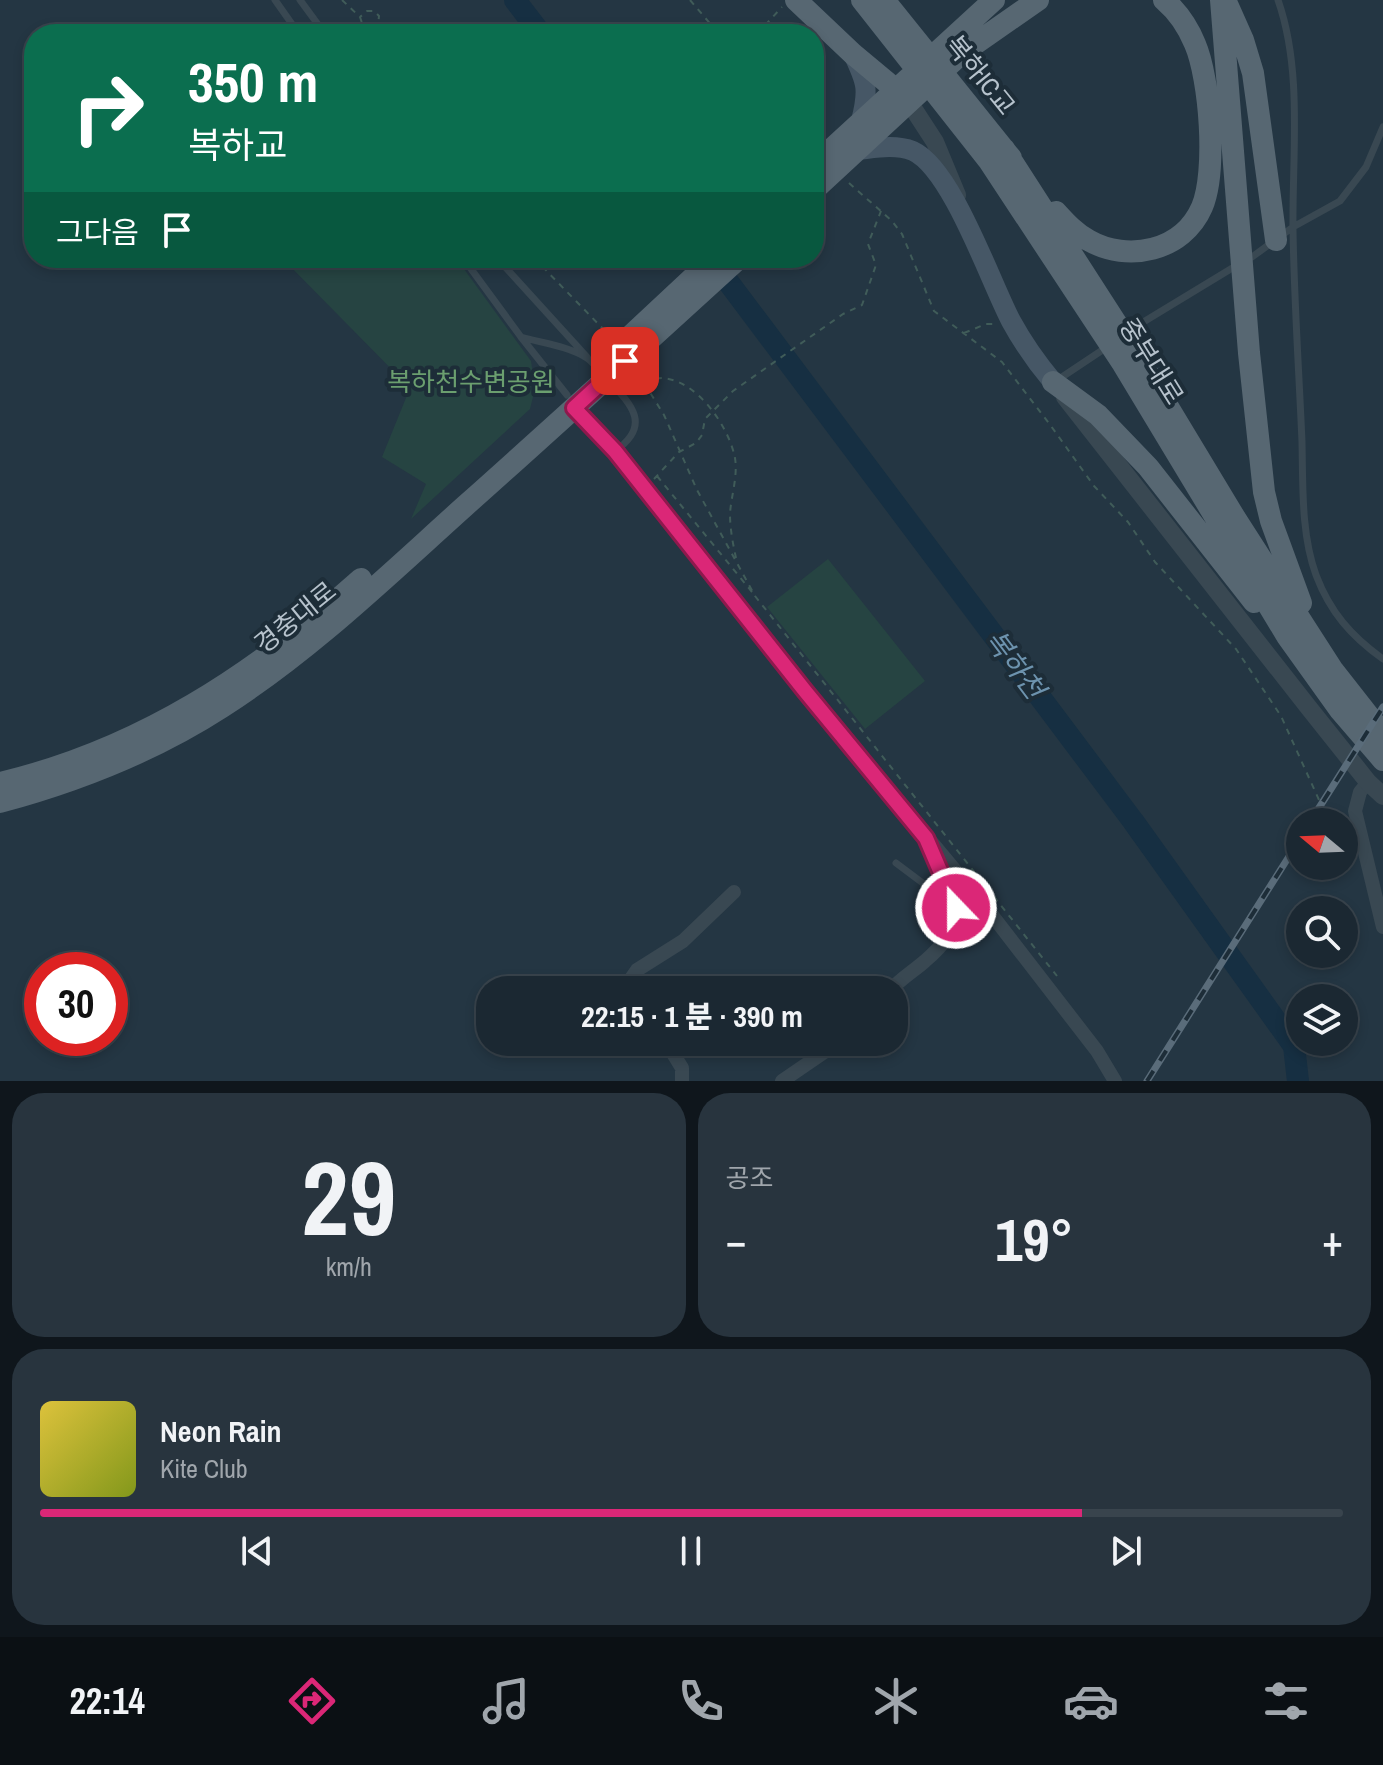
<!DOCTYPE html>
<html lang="ko">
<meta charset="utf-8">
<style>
body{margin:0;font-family:"Archivo Narrow","Noto Sans KR",sans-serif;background:#28343e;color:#f1f3f6;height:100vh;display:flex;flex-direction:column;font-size:30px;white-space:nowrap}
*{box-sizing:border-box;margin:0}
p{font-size:26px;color:#a0a6ac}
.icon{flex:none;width:44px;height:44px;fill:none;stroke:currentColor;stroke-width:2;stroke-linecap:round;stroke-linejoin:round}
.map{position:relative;height:1081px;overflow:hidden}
.panel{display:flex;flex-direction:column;gap:12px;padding:12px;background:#0f161c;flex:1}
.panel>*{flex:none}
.guide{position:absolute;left:24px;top:24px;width:800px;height:244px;border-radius:32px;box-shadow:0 4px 12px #0003,0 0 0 2px #39444d;background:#0b6e4f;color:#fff;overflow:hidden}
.needle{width:52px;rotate:289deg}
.controls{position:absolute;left:1286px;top:808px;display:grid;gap:16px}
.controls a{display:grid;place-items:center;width:72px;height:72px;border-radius:50%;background:#1b2832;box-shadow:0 4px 12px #0003,0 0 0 2px #39444d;font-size:40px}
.speed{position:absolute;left:24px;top:952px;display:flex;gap:16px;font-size:40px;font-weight:700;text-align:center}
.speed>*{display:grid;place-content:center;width:104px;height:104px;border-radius:50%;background:#1b2832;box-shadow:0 4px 12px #0003,0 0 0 2px #39444d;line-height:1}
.speed .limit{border:12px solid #d22;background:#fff;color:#111}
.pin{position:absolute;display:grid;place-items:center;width:68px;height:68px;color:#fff;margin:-34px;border-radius:16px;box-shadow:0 4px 12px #0006}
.me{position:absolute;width:88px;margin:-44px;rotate:338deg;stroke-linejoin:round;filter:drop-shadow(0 0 6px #0008)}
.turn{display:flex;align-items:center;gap:28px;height:168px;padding:0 32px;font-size:36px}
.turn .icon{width:104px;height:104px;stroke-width:2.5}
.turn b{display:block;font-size:56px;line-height:68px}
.then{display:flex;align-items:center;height:76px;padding:0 32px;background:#0003;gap:16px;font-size:30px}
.big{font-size:60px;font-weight:800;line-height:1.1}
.panel .tile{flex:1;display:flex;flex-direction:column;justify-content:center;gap:12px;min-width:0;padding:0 28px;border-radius:32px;background:#28343e}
.panel .dial{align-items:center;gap:0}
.dial b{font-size:104px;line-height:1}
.song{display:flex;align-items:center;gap:24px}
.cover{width:96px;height:96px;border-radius:12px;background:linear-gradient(135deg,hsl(50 70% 55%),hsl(70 70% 35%))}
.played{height:8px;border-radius:4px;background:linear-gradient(90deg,#db2777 80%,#39444d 80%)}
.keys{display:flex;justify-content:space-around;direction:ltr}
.heat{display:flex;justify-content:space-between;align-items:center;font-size:44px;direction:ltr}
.panel .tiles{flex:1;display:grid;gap:12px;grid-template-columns:1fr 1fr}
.tile:last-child{grid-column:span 2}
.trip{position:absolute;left:476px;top:976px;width:432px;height:80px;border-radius:32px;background:#1b2832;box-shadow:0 4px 12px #0003,0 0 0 2px #39444d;font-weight:800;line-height:80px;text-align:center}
.menu{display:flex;height:128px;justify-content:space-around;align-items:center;background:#0b1014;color:#a0a6ac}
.menu .icon{width:56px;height:56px}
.menu .on{color:#db2777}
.menu b{font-size:36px;color:#f1f3f6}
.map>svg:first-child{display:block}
</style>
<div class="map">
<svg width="1383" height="1081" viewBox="0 0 1383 1081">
<rect width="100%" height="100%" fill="#243643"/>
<!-- green -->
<path fill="#264442" d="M282,258H456L531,361L535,389L530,409L411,519L426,484L382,457L410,388Z
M828,559L925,681L865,729L767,607Z"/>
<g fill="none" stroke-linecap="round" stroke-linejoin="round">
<!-- river -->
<path stroke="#162f42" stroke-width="22" d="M515,0L541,34
M711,259L1133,821L1294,1046L1298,1081"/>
<!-- path -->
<path stroke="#405c59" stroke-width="2" stroke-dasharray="6 6" stroke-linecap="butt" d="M342,0L360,17L364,29L370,31L378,26L379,16L374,11H367L360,17
M690,0L719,34
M757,34L782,7
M849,183L892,221L902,234L934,311L1002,362L1051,426L1094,486L1128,522L1155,562L1236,649L1281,716L1329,822
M534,258L610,336
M964,333L986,324H995
M638,373L664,415L697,490L755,596L1057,976
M644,381C650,380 657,378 663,378C698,381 729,427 735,458C738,477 731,496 730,514C730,529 733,544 736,558
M657,476L752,592
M654,479L679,452L696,443L702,435L705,419L733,391L843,314L862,305L876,265L868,244L881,211"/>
<!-- service -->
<path stroke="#394852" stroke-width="7" d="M275,0L299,34
M300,0L325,34
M1278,0C1303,71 1292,156 1293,229C1294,300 1299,371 1302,442C1303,485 1301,534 1316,575C1330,612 1351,636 1383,659
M1252,257L1293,227L1340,201L1366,167L1383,127
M463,258L521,337L567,395
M497,258L587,357
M1145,321L1234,267
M521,337C542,343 568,346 587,358C595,364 602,374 609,381C633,406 651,426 615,451
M1056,381L1101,351
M896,863L956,908H974L991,921"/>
<!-- minor -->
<path stroke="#394852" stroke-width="14" d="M574,408L615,451L805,691L985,906L1097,1051L1115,1081
M1368,782L1360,792L1355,811L1383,927
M631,990L630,980L637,970L683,941L734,892
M891,990C901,978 914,971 925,961C971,922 955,901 933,854
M666,1042L682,1068V1081
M782,1081L839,1042"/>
<!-- tertiary -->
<path stroke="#394852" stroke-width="18" d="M909,102L935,142L957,195
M1065,397L1309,708L1368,782L1383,796"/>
<!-- secondary -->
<path stroke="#465766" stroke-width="20" d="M853,54C867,83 869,90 861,121
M858,150C876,148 895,144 913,151C952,169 990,281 1011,321C1023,343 1037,363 1053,382"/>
<!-- primary -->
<path stroke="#576772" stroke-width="22" d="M796,0L853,54L895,89
M862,0L989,161L1123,364L1287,636L1340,710L1383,760
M884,0L1011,158
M1221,0L1249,353L1264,492L1271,521L1301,603
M1227,4L1243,40L1253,73L1276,240
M1004,149L1136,354L1235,518L1332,669L1383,734
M814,165L994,0
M814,190L962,53L1038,0
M1056,212C1066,223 1075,233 1088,240C1128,263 1183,251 1202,207C1217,172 1210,79 1195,44C1188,27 1178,12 1164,0
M624,342L714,258
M1053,382L1098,415L1148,467L1254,602
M0,783C140,750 255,674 361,579
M0,802C78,781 154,751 222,707C311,650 387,576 465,506C557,424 648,341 739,258"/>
<defs>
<path id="rail" d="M1310,822L1383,707
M1147,1081L1300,839"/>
</defs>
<!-- rail casing -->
<use href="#rail" stroke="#5a6c7a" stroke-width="7"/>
<!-- rail -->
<use href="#rail" stroke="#1d2d38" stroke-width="4" stroke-dasharray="12" stroke-linecap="butt"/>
</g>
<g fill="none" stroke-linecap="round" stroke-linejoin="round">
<defs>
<path id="route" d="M625,361L574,408L615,451L805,691L926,838L956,908"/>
</defs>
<!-- route casing -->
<use href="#route" stroke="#8e194d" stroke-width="20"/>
<!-- route -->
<use href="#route" stroke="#db2777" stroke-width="14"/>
</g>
<g text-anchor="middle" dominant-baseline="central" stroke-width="8" stroke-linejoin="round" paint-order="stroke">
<!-- street labels -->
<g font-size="26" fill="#b6c2cc" stroke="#1d2d38">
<text transform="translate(981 75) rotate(51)">복하IC교</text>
<text transform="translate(1152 361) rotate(58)">중부대로</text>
<text transform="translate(295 617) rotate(-39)">경충대로</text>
</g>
<!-- park labels -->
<g font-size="26" fill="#6b9f6f" stroke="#1d2d38">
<text x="471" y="381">복하천수변공원</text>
</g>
<!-- water labels -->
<g font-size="28" font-style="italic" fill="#6d93ae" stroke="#1d2d38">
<text transform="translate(1015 664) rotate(53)">복하천</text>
</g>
</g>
</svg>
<div class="controls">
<a><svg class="needle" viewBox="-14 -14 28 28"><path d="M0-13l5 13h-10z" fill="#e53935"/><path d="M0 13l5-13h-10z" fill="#a0a6ac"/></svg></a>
<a><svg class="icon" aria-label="search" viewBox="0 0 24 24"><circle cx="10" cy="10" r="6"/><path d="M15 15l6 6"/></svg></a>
<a><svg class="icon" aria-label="layers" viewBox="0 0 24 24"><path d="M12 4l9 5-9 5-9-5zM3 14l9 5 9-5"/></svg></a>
</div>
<div class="speed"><div class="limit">30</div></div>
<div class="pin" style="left:625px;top:361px;background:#d93025"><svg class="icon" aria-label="arrive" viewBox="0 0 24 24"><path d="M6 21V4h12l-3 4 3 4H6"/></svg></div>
<svg class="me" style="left:956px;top:908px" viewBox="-20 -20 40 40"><circle r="17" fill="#db2777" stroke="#fff" stroke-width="3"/><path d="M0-11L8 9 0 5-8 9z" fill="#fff"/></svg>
<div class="trip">22:15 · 1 분 · 390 m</div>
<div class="guide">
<div class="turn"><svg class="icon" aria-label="right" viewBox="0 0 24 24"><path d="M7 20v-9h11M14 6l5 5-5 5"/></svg><div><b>350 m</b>복하교</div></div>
<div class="then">그다음<svg class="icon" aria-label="arrive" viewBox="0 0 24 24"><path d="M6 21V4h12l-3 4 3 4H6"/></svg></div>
</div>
</div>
<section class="panel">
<div class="tiles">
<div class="tile dial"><b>29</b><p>km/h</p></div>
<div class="tile"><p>공조</p>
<div class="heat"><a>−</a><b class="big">19°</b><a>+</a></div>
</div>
<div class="tile">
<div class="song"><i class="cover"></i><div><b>Neon Rain</b><p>Kite Club</p></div></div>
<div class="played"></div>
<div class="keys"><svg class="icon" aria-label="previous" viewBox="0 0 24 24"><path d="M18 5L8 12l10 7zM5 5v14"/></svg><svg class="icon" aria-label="pause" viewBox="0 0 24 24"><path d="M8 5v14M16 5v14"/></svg><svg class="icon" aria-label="next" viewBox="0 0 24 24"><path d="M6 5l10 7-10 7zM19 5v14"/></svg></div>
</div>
</div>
</section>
<nav class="menu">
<b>22:14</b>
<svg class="icon on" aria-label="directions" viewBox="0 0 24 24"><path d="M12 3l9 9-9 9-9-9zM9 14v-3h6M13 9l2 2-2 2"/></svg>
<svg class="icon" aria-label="music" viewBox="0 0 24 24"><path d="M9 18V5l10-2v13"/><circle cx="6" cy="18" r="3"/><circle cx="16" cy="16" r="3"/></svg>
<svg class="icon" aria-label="phone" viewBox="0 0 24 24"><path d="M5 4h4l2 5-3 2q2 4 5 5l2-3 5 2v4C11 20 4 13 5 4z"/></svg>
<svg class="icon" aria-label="climate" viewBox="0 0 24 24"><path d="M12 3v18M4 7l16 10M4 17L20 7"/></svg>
<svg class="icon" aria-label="car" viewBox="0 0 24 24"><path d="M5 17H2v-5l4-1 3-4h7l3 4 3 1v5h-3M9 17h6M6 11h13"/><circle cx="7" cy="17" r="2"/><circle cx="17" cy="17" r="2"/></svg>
<svg class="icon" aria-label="filters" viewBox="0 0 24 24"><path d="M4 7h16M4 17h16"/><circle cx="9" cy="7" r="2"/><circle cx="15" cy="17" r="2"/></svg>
</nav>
